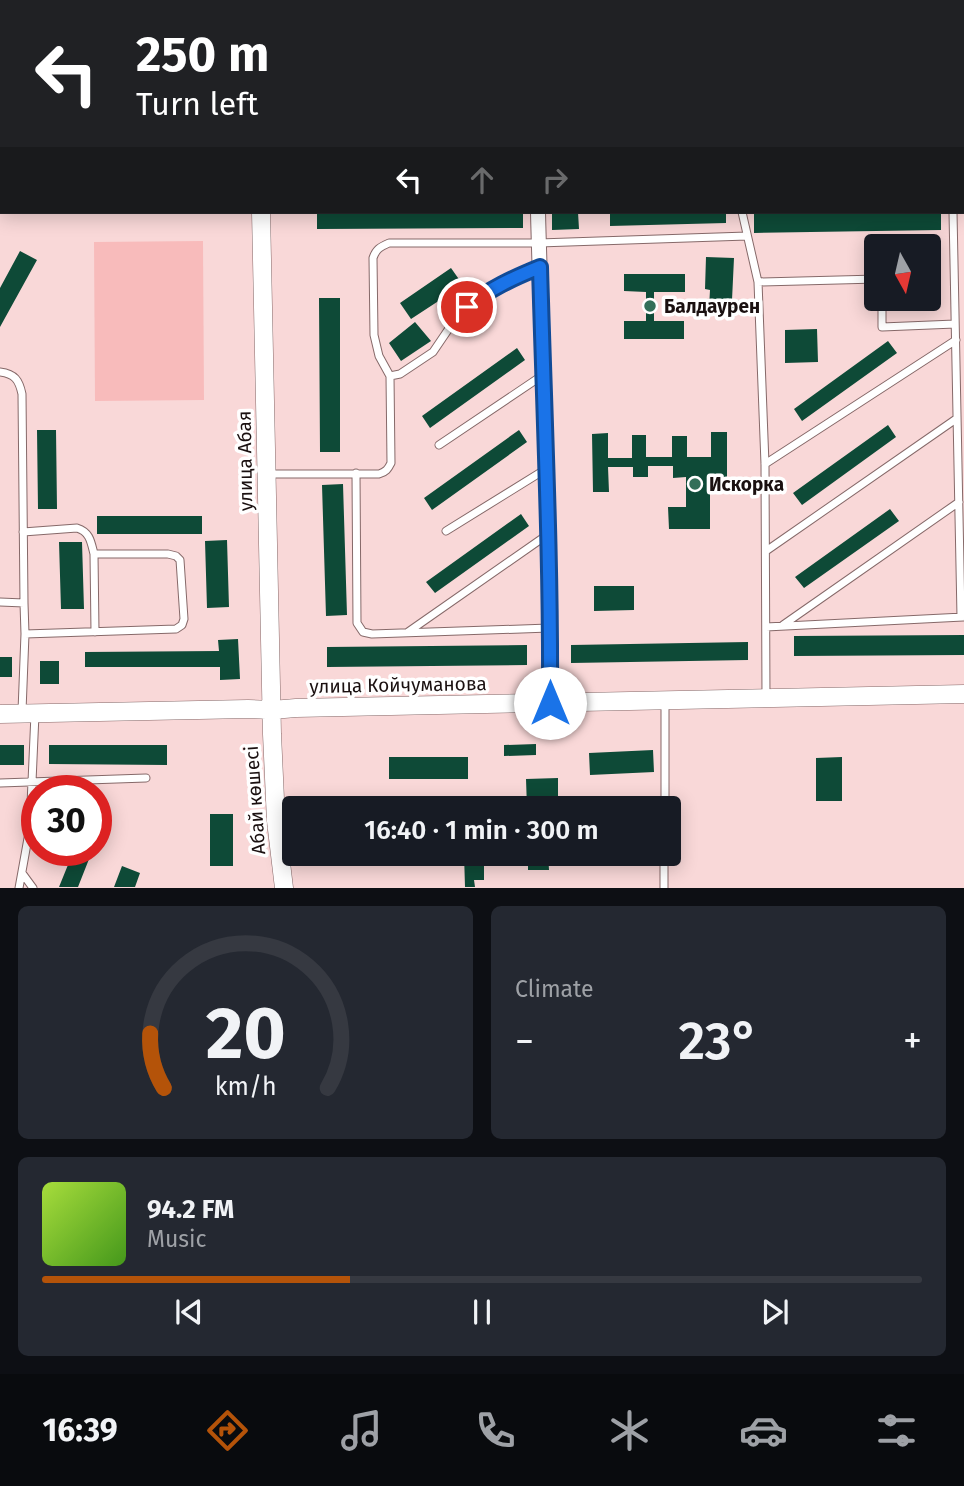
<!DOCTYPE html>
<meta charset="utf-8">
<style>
body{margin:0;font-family:"Fira Sans",sans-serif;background:#242831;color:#f1f3f6;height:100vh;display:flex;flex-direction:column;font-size:26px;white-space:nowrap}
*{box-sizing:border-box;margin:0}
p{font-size:23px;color:#9ea1a6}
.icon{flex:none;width:38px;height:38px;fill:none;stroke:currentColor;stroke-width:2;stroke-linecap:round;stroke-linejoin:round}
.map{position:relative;height:888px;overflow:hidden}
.side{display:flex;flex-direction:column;gap:18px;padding:18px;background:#0d0f14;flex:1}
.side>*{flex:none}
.guide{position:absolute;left:0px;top:0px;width:964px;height:214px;box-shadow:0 4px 18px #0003;background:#202124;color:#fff;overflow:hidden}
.needle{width:46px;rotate:172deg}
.tools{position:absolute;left:864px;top:234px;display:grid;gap:14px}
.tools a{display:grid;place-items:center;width:77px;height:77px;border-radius:7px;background:#171b24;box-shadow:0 4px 18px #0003;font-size:35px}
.speed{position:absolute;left:21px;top:775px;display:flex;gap:14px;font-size:35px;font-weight:700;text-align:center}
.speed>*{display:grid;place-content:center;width:91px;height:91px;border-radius:50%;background:#171b24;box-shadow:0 4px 18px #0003;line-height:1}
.speed .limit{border:10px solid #d22;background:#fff;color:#111}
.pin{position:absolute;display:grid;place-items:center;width:60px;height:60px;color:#fff;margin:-30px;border:4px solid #fff;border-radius:50%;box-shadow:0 2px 7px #0007}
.me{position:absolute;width:77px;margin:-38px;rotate:0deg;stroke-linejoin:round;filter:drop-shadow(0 0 5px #0008)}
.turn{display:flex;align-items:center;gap:24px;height:147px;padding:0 21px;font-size:32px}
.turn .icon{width:91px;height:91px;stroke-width:2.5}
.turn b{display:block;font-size:49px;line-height:60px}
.lanes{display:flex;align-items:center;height:66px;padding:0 21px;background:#0003;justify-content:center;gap:35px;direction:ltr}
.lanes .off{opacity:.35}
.big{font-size:52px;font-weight:600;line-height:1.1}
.side .widget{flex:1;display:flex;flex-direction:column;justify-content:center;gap:10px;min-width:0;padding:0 24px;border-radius:10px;background:#242831}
.side .dial{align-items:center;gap:0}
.dial svg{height:182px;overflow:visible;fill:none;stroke:#363941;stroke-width:7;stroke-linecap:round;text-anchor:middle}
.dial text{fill:#f1f3f6;stroke:none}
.song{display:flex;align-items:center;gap:21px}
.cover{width:84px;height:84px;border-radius:10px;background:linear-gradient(135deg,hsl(80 70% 55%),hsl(100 70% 35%))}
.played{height:7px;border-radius:4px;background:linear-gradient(90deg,#b45309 35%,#363941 35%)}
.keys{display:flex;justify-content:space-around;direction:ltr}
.heat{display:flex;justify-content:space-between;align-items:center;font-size:38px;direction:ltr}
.side .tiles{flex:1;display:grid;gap:18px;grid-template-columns:1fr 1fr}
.widget:last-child{grid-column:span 2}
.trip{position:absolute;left:282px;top:796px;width:399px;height:70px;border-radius:7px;background:#171b24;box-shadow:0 4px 18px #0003;font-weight:600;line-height:70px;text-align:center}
.menu{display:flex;height:112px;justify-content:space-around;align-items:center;background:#090b0e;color:#9ea1a6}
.menu .icon{width:49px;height:49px}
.menu .selected{color:#b45309}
.menu b{font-size:32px;color:#f1f3f6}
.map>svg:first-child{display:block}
</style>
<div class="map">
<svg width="964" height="888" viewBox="0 0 964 888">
<rect width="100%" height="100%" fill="#f9d8d8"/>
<!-- green -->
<path fill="#f8bbbb" d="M203,241L204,400L95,401L94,242Z"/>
<!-- building -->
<path fill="#0e4a37" d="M317,212H523V228L317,229Z
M552,212H578L579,229L552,230Z
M610,212H726V223L610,226Z
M863,212H941V230L754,233V214Z
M20,251L37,260L0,327V288Z
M706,257L734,258L732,300H742L741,310L709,308L710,290L705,289Z
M451,268L463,285L411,319L400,303Z
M624,274H685V292H654V321H684V339H624V321H646V292L624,291Z
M319,298H340V452H320Z
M905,299H927L928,310L906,311Z
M415,322L431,341L401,361L389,343Z
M817,329L818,362L785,363V330Z
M888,341L897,353L802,421L794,409Z
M517,348L525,360L430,428L422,416Z
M888,425L896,437L802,505L793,493Z
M37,430H56L57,509H38Z
M519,430L527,442L432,510L424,498Z
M711,432H727V491H710V529H669L668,507H686V477L673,478V466H648V477H633V467H608L609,492H593L592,434L608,433V458H632V435H646V457H672V436H687V457H711Z
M343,484L347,615L326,616L322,485Z
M890,509L899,521L804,588L795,577Z
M521,514L529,526L435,593L426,582Z
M97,516H202V534H97Z
M227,540L229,607L207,608L205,541Z
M59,542H82L84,609H61Z
M594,586H634V610L594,611Z
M964,635V655L794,656V636Z
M238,639L240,679L220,680V667H85V652L219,651L218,640Z
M748,642V660L571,663V645Z
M527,645V665L327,667V647Z
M0,657H12V677H0Z
M40,661H59V684H40Z
M536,744V755L504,756V745Z
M0,745H24V765H0Z
M49,745H167V765L49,764Z
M653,750L654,772L590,775L589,753Z
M389,757H468V779H389Z
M842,757V801H816V758Z
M558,778V796H547L548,808H527L526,779Z
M210,814H233V866H210Z
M74,850H82L91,854L78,887H59Z
M464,854H484V880H474L475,887H465Z
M528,854H548L549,870H528Z
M122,866L140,873L135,887H114Z"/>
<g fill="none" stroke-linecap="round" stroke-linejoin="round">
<defs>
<path id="service" d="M655,0V2
M911,0V2
M962,180H964
M742,212L758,282L765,464L766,698
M953,212L961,617
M758,282L877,279
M882,299V327L955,324
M0,372C15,374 19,380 22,394L24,603
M390,376L400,374L433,352L452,324L467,307L484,293L510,279L539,267
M439,445L543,375
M765,464L956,340
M356,473L357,623L363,632L372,634L549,628
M266,474H379C386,472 388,469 391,463L390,376L379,356L374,335L373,258C376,249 380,247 389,243H539L747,236
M446,531L546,469
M23,532L77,528C90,532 91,542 94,554
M766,551L956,419
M0,602L24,603L25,634L22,711
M783,625L959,502
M766,627L963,617
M408,632L547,535
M25,634L176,629L182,625L184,619L180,560L176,556L168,554H94L95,632
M0,783L146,778
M665,808V701
M22,873L33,888
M19,888L30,827L35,714
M664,888V854"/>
<path id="minor" d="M534,0V2
M538,212C542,375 552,539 549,703"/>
<path id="tertiary" d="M254,0L255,2
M261,212L272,734L276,821L284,888
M0,714L248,709L272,710L296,708L964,694"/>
</defs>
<!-- service casing -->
<use href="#service" stroke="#866969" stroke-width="9"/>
<!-- minor casing -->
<use href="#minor" stroke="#866969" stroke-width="16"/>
<!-- tertiary casing -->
<use href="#tertiary" stroke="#866969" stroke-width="19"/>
<!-- service -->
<use href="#service" stroke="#fff" stroke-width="7"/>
<!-- minor -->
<use href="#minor" stroke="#fff" stroke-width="14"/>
<!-- tertiary -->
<use href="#tertiary" stroke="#fff" stroke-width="18"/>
</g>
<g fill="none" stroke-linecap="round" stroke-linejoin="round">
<defs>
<path id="route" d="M467,307C489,289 513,278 540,267C544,412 551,557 550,703"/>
</defs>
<!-- route casing -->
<use href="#route" stroke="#114b97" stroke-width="18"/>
<!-- route -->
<use href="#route" stroke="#1a73e8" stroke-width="12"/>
</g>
<!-- markers -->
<g fill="#336f59" stroke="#fff" stroke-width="2.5">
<circle cx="650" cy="306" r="7"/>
<circle cx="695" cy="484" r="7"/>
</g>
<g text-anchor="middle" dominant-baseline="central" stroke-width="7" stroke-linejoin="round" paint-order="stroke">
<!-- poi labels -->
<g font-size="19" font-weight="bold" fill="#1a1010" stroke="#fff" text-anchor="start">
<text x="664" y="306">Балдаурен</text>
<text x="709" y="484">Искоркa</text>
</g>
<!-- street labels -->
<g font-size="19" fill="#1a1010" stroke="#fff">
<text transform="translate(245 461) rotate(-91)">улица Абая</text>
<text transform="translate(398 685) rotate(-1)">улица Койчуманова</text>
<text transform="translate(255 800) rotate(-94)">Абай көшесі</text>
</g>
</g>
</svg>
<div class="tools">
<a><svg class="needle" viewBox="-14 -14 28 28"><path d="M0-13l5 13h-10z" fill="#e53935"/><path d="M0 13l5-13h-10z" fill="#9ea1a6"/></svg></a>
</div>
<div class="speed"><div class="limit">30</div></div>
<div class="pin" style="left:467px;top:307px;background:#d93025"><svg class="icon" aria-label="arrive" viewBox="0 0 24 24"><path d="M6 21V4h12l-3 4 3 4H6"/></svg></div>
<svg class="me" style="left:550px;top:703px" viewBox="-20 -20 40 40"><circle r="19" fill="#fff"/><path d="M0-13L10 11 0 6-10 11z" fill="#1a73e8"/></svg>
<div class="trip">16:40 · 1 min · 300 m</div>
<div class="guide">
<div class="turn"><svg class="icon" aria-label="left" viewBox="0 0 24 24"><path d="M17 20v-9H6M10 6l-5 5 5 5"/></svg><div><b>250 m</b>Turn left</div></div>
<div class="lanes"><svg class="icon" aria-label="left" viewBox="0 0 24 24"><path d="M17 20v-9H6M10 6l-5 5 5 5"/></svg><svg class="icon off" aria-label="ahead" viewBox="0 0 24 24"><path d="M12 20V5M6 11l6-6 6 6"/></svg><svg class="icon off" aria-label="right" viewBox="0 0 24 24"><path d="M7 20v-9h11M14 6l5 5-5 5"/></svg></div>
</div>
</div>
<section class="side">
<div class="tiles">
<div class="widget dial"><svg viewBox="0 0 100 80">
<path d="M14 69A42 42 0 1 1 86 69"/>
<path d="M14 69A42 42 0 0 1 8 45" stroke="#b45309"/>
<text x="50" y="56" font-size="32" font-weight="700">20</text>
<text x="50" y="72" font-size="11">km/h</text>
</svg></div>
<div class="widget"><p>Climate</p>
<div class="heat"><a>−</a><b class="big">23°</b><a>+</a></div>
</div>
<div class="widget">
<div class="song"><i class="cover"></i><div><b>94.2 FM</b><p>Music</p></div></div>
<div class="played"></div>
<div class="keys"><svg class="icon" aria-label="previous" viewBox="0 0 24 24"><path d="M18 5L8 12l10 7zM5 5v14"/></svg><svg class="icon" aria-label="pause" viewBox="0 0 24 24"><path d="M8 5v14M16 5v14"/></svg><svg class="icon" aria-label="next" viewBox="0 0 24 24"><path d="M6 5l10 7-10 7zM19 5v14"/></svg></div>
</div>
</div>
</section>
<nav class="menu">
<b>16:39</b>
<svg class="icon selected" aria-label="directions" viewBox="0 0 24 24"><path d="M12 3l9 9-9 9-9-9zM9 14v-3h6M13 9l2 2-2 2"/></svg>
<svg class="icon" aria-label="music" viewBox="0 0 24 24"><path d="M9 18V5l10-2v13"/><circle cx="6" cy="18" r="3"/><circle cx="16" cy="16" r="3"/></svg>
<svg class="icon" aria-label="phone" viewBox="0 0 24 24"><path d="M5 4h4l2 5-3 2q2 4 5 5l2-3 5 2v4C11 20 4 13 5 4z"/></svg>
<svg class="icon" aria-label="climate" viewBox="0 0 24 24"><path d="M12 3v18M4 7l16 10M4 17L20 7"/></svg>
<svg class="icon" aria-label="car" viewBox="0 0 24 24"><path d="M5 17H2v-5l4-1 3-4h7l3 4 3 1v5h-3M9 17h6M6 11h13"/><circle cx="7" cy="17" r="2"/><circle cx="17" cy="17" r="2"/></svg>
<svg class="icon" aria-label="filters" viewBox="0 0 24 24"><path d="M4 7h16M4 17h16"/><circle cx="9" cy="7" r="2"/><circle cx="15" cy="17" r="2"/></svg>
</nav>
